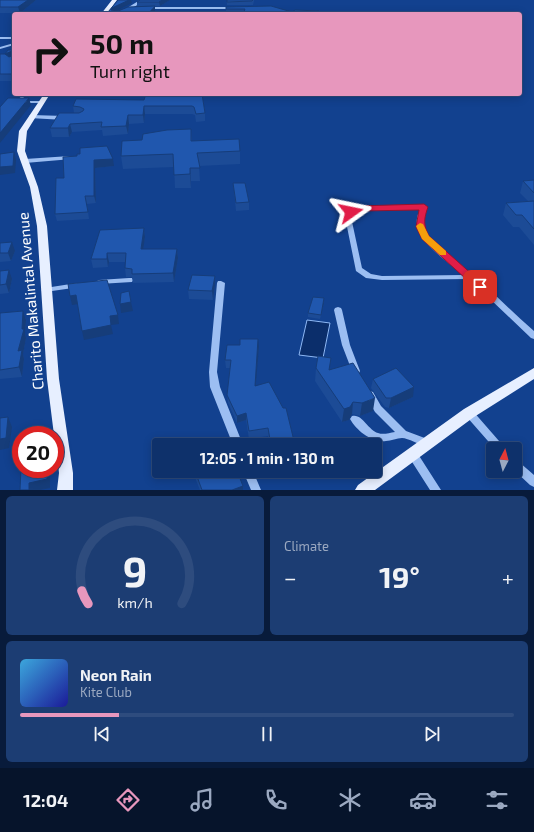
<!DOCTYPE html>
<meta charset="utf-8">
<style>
body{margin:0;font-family:"Exo 2",sans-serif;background:#1c3d73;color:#f1f3f6;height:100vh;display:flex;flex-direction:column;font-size:15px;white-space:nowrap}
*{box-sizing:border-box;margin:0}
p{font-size:13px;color:#9ba9c1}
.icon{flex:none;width:22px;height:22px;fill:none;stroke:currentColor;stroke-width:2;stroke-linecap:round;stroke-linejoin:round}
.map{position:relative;height:490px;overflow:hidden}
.panel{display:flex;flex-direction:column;gap:6px;padding:6px;background:#081b3b;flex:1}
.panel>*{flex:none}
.guide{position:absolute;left:12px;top:12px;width:510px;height:84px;border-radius:4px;box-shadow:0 2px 10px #0003,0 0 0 1px #2e4c7e;background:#e797bd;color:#111;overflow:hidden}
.needle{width:26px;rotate:6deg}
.fabs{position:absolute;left:486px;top:442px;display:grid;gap:8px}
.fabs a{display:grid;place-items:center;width:36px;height:36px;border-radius:4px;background:#0e316b;box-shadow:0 2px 10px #0003,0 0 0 1px #2e4c7e;font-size:20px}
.speed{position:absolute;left:12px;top:426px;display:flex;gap:8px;font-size:20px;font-weight:700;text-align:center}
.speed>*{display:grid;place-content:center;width:52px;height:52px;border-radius:50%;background:#0e316b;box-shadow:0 2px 10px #0003,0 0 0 1px #2e4c7e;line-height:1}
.speed .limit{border:6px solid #d22;background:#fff;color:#111}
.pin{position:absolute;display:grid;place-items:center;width:34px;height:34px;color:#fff;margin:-17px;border-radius:8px;box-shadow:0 2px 6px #0006}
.me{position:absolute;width:44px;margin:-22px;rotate:78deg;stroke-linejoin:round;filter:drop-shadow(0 0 3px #0008)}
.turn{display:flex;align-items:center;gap:14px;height:84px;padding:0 12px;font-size:18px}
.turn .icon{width:52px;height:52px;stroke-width:2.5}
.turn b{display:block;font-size:28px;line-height:34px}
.big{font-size:30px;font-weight:700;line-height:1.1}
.panel .widget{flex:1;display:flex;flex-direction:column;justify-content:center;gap:6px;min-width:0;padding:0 14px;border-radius:6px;background:#1c3d73}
.panel .dial{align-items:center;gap:0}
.dial svg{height:104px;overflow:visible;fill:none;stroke:#2e4c7e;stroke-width:7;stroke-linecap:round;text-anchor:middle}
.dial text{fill:#f1f3f6;stroke:none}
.song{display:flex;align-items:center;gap:12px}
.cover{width:48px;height:48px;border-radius:6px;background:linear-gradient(135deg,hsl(200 70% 55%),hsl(240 70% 35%))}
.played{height:4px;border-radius:2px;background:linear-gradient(90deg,#e797bd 20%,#2e4c7e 20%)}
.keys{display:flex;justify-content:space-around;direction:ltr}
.heat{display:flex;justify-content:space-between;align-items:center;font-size:22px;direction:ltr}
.panel .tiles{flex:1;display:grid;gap:6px;grid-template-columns:1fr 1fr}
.widget:last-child{grid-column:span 2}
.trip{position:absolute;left:152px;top:438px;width:230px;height:40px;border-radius:4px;background:#0e316b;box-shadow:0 2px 10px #0003,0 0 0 1px #2e4c7e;font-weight:700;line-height:40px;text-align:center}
.tab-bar{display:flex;height:64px;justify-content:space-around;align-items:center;background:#06142b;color:#9ba9c1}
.tab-bar .icon{width:28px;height:28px}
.tab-bar .selected{color:#e797bd}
.tab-bar b{font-size:18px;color:#f1f3f6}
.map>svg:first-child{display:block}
</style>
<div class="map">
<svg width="534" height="490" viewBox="0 0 534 490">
<rect width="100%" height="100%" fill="#12418f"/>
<!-- water -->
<path fill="#0b2e6b" stroke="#8eb8f5" d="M307,320L330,323L323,358L299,355Z"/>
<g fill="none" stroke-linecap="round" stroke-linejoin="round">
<!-- minor -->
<path fill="#9cbef2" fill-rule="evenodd" d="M140,0H144C135,7 124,14 113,14L127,8Z
M145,7H235L237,8L235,9H144Z
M0,37H14V39H0Z
M14,43V45L0,49V47Z
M48,94V96H46L24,97L21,101H43V103H17L15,102L23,95Z
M31,115L65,116L68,118L65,120L29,118V116Z
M70,156L73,158L72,159L25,163L22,161L25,159Z
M424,205L427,207C423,216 422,224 427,233C437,251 458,262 473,275C494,293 513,313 534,331V339L531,338L469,279L382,280L366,278L356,271L345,217L349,211L358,207ZM420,209C418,214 416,219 417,224C420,244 449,263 464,275L382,276L371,274L362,268L351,217L353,213L359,211Z
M129,278H132L133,280L132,282L99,284L95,282L99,280Z
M218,281H221L225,283L217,372L220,387L243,445H233L210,387L209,372L217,283Z
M77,283L81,285L80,287L45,292L41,290L45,288Z
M338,307L341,308L342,310L350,345L360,371L359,373L356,374L353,373L352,371L342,345L334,310L335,308Z
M370,391L373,392L381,406L406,431L430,440L431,443L430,446L426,447C420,445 408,438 402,438C397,438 391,441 386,441C372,443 357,431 350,419L352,416C362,413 368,430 378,433C383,435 389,433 395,432L375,412L365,395L367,392Z
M469,409L472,410L506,449H495L466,416L464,413L466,410Z
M412,450L416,451L441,490H430L407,454L408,451Z
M515,461L519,462L534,475V487L530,485L515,471Z
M243,471H253L261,490H251Z"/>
<!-- major -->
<path fill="#e7efff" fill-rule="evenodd" d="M112,0H117L107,14H101Z
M44,94H50L27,131L25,151L38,187L47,226L59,379L73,473V490H57L59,473L55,435H54L47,379L37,226L30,187L17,151L19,131Z
M534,368V379L474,417L375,490H355L358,485L464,409Z"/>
</g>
<!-- wall -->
<path fill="#1c4b96" d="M0,0H36L20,13H0Z
M140,0H170L160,6H137V2Z
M227,0H254V1L253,5H227Z
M271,6L292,12L295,10L319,11L320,14H243V13L226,12V7Z
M14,50V81H0V54H5Z
M202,94L205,113V121L196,122L195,115L192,114H145L144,123L129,124L128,134L103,136L102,130L72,132L69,137H52L50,128L74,113L73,106L144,100Z
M191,129L192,141L240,151V164L199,166L200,181H191V188H175L174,167L123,169L121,156L142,140Z
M63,157L114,166L95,168L96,203L87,204L89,219L57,221L55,214L64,178Z
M534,180V245L519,227H513L503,215L506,203L528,201L520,193L523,181Z
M233,183L249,202V210L236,211L234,191Z
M144,228L145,237L143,249H177L178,258L174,282L133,283L132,277H126L125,268V262H109L108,267L93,268L91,259Z
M0,243L15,251L11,261L0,262Z
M0,271L12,279L9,293L0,294Z
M215,276V285L213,300L189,299L188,290Z
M324,298V303L320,319L308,317V313Z
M23,311L26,320L25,333L26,338L23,354L24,359L22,377L0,379V313Z
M259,347L255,386L295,445H269L268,436L249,439L246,420L237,423L228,403L227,395L230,368H226L225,360Z
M316,368L330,370L373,411L360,416L352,414L349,420L342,422L315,381Z
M373,379L413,397L389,408L385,407L371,388Z
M194,471H195L243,490H200L194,475Z"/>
<!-- shaded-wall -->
<path fill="#163d7a" d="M28,0H36L20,13L18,7Z
M129,0H131L132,3L112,13L111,10L112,8Z
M162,0H170L160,6L159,2Z
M155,6V11L153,14H148Z
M12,51L14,58L7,60L5,54Z
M29,98L31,105L0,143V133Z
M144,106L145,114L144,123L143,115Z
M128,115L129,124L128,134L126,126Z
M70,124L72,132L69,137L68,128Z
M14,152L16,160L15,173L0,175V167Z
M113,159L114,166L95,168L96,203L94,196V160Z
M190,168L191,181V188L190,174Z
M144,228L145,237L142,258L141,249Z
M12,242L15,251L11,261L8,253Z
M177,249L178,258L174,282L173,273Z
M107,253L109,262L108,267L107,259Z
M9,270L12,279L9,293L6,284Z
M215,276V285L213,300L212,291Z
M76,295L78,304L72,305L70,296Z
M324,298V303L320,319L321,315Z
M131,302L133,311L121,313L120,304Z
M23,311L26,320L25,333L26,338L23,354L24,359L22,377L19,367L18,351L22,329Z
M118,315L119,324L111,325L113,334L84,340L82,331L110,316Z
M258,339L259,347L255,394V386Z
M414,387L413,397L389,408L391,398Z
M375,398L373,411L360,416L362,403Z
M353,402L352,414L349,420L342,422L344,409Z
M246,413V420L237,423V416Z
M8,417L12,427L9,448L0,450V439Z
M47,469H50V488L40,490H29V483Z
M243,486V490H232Z"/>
<!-- building -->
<path fill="#2057ae" stroke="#163d7a" d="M0,0H28L18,7H0Z
M118,0H129L112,8L111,10L118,11L128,7L155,6L148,14H110L111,13L108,12Z
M140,0H162L159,2H137Z
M227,0H253L252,1L227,2Z
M271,6L292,12L295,10L319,11L320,14H243L245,9H226V7Z
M8,50H14V74H0V54H5L9,57L14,55V53L12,51L5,54Z
M146,94H202L205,113L196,114L194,107L192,106H144L143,115H128L126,126L101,127L102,122L70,124L68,128H50L59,113H79L83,111L84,109L80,107L73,106L76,99L144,100Z
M8,98H29L0,133V107Z
M191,129V141L239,139L240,151L197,153L200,168H190V174L174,175L173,154L121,156L122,141L142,140L143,134L167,130Z
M107,146L113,159L94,160V196H85L88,212L55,214L56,178H64L63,157L77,156V154H80V148Z
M14,152L13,166L0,167V154Z
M534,180V193L523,181Z
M233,183H245L249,202L236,203Z
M534,201V229L522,215H516L506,203Z
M144,228L141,249H177L173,273L132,274V269L125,268L126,253H107V259H91L100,230Z
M12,242L8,253H0V243Z
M9,270L6,284L0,285V271Z
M192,275L215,276L212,291L188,290Z
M107,280L118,315L110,316L111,325L82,331L76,295L70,296L68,284Z
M129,291L131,302L120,304L121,293Z
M313,297L324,298L321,315L308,313Z
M23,311L22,329H24L18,351L22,350L19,367L0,370V313Z
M240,339H258L255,386L269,382L283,408H286L295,445H271L268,428L249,431L246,413L237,416L227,395L231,360H225L227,345H240Z
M318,356L331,358L329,370L353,363L375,398L362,403L353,402L350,407L344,409L316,368Z
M396,368L414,387L391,398H386L373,379Z
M8,417L6,438L0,439V418Z
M21,468V469H47V479L29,483V490H20Z
M195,471H237L243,486L232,490H202Z"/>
<!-- route -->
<path fill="#e11d48" stroke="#92132f" d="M424,204L428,207C424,218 423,225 429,236L484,285L485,287L484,289H477L422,239L416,227L419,210L360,211L351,215L346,212L358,206Z"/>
<!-- slow -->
<path fill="#f59e0b" d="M420,223L423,224L429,236L446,251V255H440L422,239L416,226Z"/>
<g text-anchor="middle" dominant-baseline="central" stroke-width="4" stroke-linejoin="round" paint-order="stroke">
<!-- street labels -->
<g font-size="15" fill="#fff" stroke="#12418f">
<text transform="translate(30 301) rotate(-95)">Charito Makalintal Avenue</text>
</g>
</g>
</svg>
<div class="fabs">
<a><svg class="needle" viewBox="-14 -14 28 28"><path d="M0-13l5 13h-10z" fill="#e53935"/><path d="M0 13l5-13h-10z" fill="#9ba9c1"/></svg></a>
</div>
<div class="speed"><div class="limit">20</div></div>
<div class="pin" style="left:480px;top:287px;background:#d93025"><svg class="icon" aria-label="arrive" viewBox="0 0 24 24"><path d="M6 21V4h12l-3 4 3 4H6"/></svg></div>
<svg class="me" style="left:351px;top:212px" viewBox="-20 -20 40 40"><path d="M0-17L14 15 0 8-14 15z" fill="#e11d48" stroke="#fff" stroke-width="4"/></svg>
<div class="trip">12:05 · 1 min · 130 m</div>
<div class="guide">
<div class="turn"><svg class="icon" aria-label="right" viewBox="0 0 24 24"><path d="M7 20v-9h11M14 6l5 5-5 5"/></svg><div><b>50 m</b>Turn right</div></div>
</div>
</div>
<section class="panel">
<div class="tiles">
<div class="widget dial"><svg viewBox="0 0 100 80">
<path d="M14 69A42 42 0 1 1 86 69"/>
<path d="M14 69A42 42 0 0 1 9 59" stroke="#e797bd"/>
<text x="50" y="56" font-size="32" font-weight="700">9</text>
<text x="50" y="72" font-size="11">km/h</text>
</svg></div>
<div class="widget"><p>Climate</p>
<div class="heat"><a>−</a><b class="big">19°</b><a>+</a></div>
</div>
<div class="widget">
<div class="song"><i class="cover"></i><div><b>Neon Rain</b><p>Kite Club</p></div></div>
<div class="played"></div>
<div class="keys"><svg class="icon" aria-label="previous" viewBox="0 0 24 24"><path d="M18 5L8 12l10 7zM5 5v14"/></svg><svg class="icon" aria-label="pause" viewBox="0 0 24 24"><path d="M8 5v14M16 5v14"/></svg><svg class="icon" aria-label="next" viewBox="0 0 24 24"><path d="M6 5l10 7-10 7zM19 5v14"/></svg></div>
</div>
</div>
</section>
<nav class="tab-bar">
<b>12:04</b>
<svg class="icon selected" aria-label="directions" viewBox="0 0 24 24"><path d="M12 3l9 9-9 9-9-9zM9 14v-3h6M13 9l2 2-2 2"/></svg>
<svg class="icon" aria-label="music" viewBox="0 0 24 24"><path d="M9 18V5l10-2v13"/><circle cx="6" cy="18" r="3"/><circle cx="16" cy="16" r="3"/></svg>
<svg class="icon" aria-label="phone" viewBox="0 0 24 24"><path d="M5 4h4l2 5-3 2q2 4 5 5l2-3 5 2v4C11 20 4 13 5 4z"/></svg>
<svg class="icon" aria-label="climate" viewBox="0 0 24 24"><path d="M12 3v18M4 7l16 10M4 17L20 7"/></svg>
<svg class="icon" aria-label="car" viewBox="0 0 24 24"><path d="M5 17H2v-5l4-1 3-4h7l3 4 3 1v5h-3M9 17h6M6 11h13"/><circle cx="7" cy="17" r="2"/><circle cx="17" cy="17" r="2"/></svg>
<svg class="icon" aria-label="filters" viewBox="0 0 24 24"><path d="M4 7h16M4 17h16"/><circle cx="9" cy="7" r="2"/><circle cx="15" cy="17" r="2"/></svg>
</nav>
